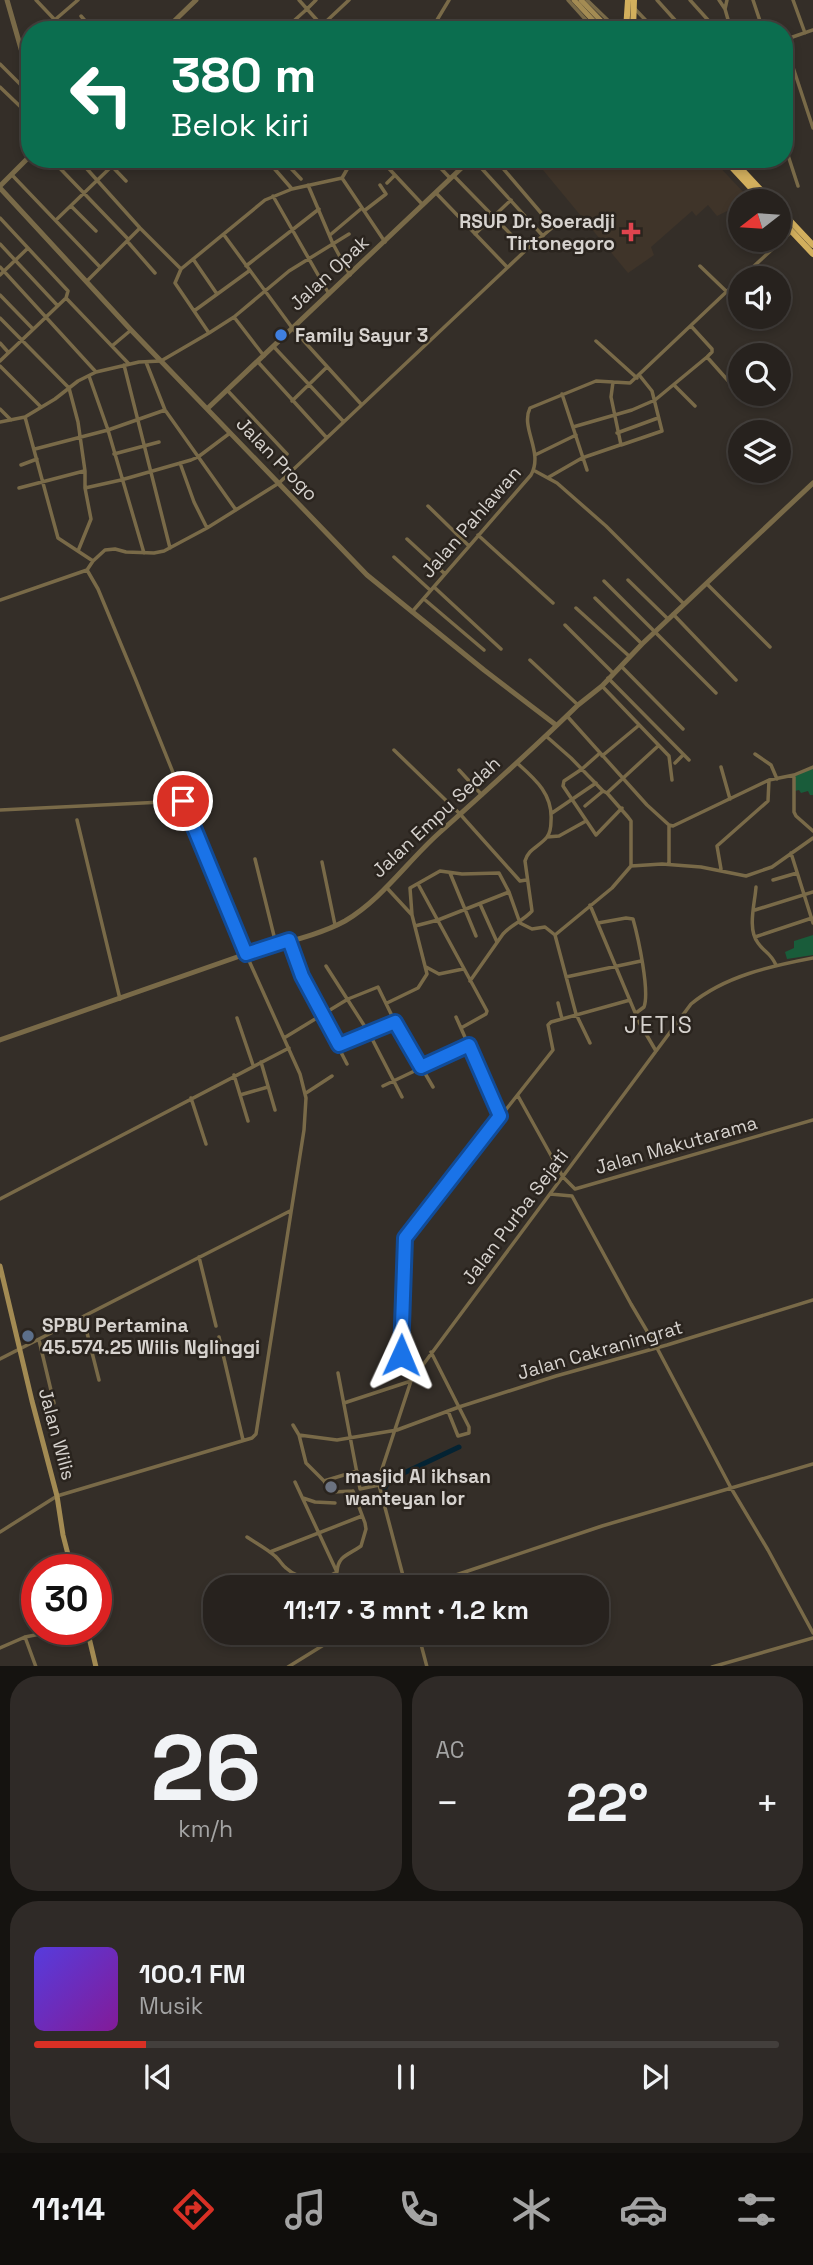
<!DOCTYPE html>
<html lang="id">
<meta charset="utf-8">
<style>
body{margin:0;font-family:"Space Grotesk",sans-serif;background:#2f2a27;color:#f1f3f6;height:100vh;display:flex;flex-direction:column;font-size:26px;white-space:nowrap}
*{box-sizing:border-box;margin:0}
p{font-size:23px;color:#a4a4a4}
.icon{flex:none;width:38px;height:38px;fill:none;stroke:currentColor;stroke-width:2;stroke-linecap:round;stroke-linejoin:round}
.map{position:relative;height:1666px;overflow:hidden}
.panel{display:flex;flex-direction:column;gap:10px;padding:10px;background:#151310;flex:1}
.panel>*{flex:none}
.top-card{position:absolute;left:21px;top:21px;width:772px;height:147px;border-radius:28px;box-shadow:0 4px 10px #0003,0 0 0 2px #433f3c;background:#0b6e4f;color:#fff;overflow:hidden}
.needle{width:46px;rotate:253deg}
.buttons{position:absolute;left:728px;top:189px;display:grid;gap:14px}
.buttons a{display:grid;place-items:center;width:63px;height:63px;border-radius:50%;background:#27221e;box-shadow:0 4px 10px #0003,0 0 0 2px #433f3c;font-size:35px}
.speed{position:absolute;left:21px;top:1554px;display:flex;gap:14px;font-size:35px;font-weight:700;text-align:center}
.speed>*{display:grid;place-content:center;width:91px;height:91px;border-radius:50%;background:#27221e;box-shadow:0 4px 10px #0003,0 0 0 2px #433f3c;line-height:1}
.speed .limit{border:10px solid #d22;background:#fff;color:#111}
.pin{position:absolute;display:grid;place-items:center;width:60px;height:60px;color:#fff;margin:-30px;border:4px solid #fff;border-radius:50%;box-shadow:0 2px 7px #0007}
.me{position:absolute;width:77px;margin:-38px;rotate:1deg;stroke-linejoin:round;filter:drop-shadow(0 0 5px #0008)}
.turn{display:flex;align-items:center;gap:24px;height:147px;padding:0 35px;font-size:32px}
.turn .icon{width:91px;height:91px;stroke-width:2.5}
.turn b{display:block;font-size:49px;line-height:60px}
.big{font-size:52px;font-weight:700;line-height:1.1}
.panel .card{flex:1;display:flex;flex-direction:column;justify-content:center;gap:10px;min-width:0;padding:0 24px;border-radius:28px;background:#2f2a27}
.panel .dial{align-items:center;gap:0}
.dial b{font-size:91px;line-height:1}
.song{display:flex;align-items:center;gap:21px}
.cover{width:84px;height:84px;border-radius:10px;background:linear-gradient(135deg,hsl(250 70% 55%),hsl(290 70% 35%))}
.played{height:7px;border-radius:4px;background:linear-gradient(90deg,#d93025 15%,#433f3c 15%)}
.keys{display:flex;justify-content:space-around;direction:ltr}
.heat{display:flex;justify-content:space-between;align-items:center;font-size:38px;direction:ltr}
.panel .tiles{flex:1;display:grid;gap:10px;grid-template-columns:1fr 1fr}
.card:last-child{grid-column:span 2}
.trip{position:absolute;left:203px;top:1575px;width:406px;height:70px;border-radius:28px;background:#27221e;box-shadow:0 4px 10px #0003,0 0 0 2px #433f3c;font-weight:700;line-height:70px;text-align:center}
.dock{display:flex;height:112px;justify-content:space-around;align-items:center;background:#100e0c;color:#a4a4a4}
.dock .icon{width:49px;height:49px}
.dock .selected{color:#d93025}
.dock b{font-size:32px;color:#f1f3f6}
.map>svg:first-child{display:block}
</style>
<div class="map">
<svg width="813" height="1667" viewBox="0 0 813 1667">
<rect width="100%" height="100%" fill="#342e28"/>
<!-- built -->
<path fill="#3f3429" d="M553,159H712L748,197L740,201L739,205L717,216L708,205L696,216L692,211L651,247L654,255L628,273L543,170Z"/>
<!-- green -->
<path fill="#195c3a" d="M813,768V795H810L808,791L801,793L799,790L795,791V776Z
M813,935V955L787,959L785,952L794,948V941Z"/>
<g fill="none" stroke-linecap="round" stroke-linejoin="round">
<!-- canal -->
<path stroke="#042333" stroke-width="5" d="M385,1488L389,1480L459,1447"/>
<!-- minor -->
<path stroke="#796a48" stroke-width="3.5" d="M36,0L55,20
M316,0L307,9L326,30
M568,0L595,30
M587,0L618,30
M657,0L684,30
M690,0L717,30
M719,0L725,9L731,30
M753,0L763,30
M793,0L805,33
M635,9L655,30
M725,9L727,0
M81,16L93,30
M175,21L183,30
M51,23L57,30
M287,27L307,9L299,0
M43,30L78,0
M317,30L349,0
M431,30L449,0
M813,30L784,40L813,128
M20,45L30,39
M0,64L30,94
M0,87L26,112L30,113
M784,143L798,186
M51,159L128,239
M78,159L140,228L181,269
M105,159L126,181
M266,159L292,189
M282,159L301,179
M340,159L348,168
M380,159L423,205
M432,159L450,178
M473,159L543,236
M275,162L278,159
M12,175L100,267
M454,176L526,250
M342,178L385,242
M387,183L395,175
M308,185L333,244L350,275
M436,193L507,267
M273,196L329,294
M71,206L96,231
M364,211L386,194L380,185
M0,218L68,291L66,298
M56,220L112,166
M475,234L511,200
M224,235L293,329L361,404
M330,235L362,208
M127,241L155,273
M0,244L57,305
M193,259L217,294
M246,266L319,209
M700,266L727,292
M0,267L96,372
M0,275L28,248
M741,278L791,232
M87,281L140,228
M0,295L32,328
M194,311L249,271
M234,317L264,356
M0,318L69,388L78,422L85,471V488L91,519L78,551
M209,333L234,317L289,271L349,234
M596,341L637,378
M0,343L8,352
M112,346L131,330
M274,347L343,421
M707,357L731,384
M0,361L66,298L129,364
M146,362L165,410L236,510
M258,362L326,437
M124,365L170,548
M0,366L41,407
M89,376L108,430L144,553
M613,382L611,397L621,445L662,431L652,391L640,376
M674,385L695,406
M227,390L287,454
M562,394L587,470
M292,401L327,367
M0,409L11,420
M25,417L58,538L93,561
M0,422L25,417L55,399L78,381L96,372L139,362L161,361L209,333L175,283L181,269L265,200L292,189L342,178L353,159
M573,427L632,410L655,400L707,357L712,352V349L691,326
M617,433L658,418
M35,449L108,430L165,410
M114,454L159,442
M535,455L576,435
M180,463L194,502L207,528
M21,465L37,459
M535,471L557,483L606,526L684,604
M549,477L582,458L620,445
M19,488L84,471
M85,488L121,480L191,460L198,457L230,433
M428,506L469,546
M478,535L553,603
M407,539L445,574
M394,557L430,590
M628,580L668,619
M604,581L716,693
M707,584L770,647
M434,587L501,649
M595,598L642,644
M424,599L484,650
M0,600L87,570L93,561L105,550L115,549L126,552L154,553L164,551L207,528L279,483L526,250L553,227L495,159
M576,608L629,656
M412,612L531,475C544,452 520,428 530,408L596,381L630,383L740,279
M673,614L736,680
M565,625L613,673
M530,660L578,705
M622,667L683,729
M608,678L689,760
M602,686L669,756L672,780
M567,716L647,805L669,825L673,826L769,780L794,775L813,767
M546,736L571,758L603,791L607,793L628,817L631,821V866
M394,750L460,814L520,881L526,880
M600,753L582,769L564,781L563,786L596,835L622,808
M755,754L771,765L777,779
M602,756L638,726
M675,763L683,755
M721,767L730,799
M459,770L482,795
M794,775V812L796,816L813,831
M608,792L658,746
M585,806L603,791
M0,810L183,801
M552,813L596,783
M77,820L120,999
M669,825V864
M547,837L559,836L586,821
M791,853L813,923
M255,859L276,944
M322,862L335,925
M721,869L717,846L768,801L769,780
M450,873L476,936
M773,880L797,873
M418,884L487,1011L486,1014L461,1028
M756,887C755,903 747,929 758,943C765,953 770,952 776,965
M480,904L497,942
M590,905L639,1022L656,1051
M755,910L813,892
M412,915L410,888L440,871L462,874L499,873L509,892L520,923L532,929L545,927L555,935L576,1014L590,1043
M598,923L626,918L633,919C638,937 650,991 644,1007L636,1013
M415,926L438,920L509,892
M555,935L612,888L631,866L662,864L701,867L746,876L772,867L813,838
M755,937L812,918
M289,942L302,976L347,1064
M326,966L369,1033L402,1097
M426,967L439,974L463,969
M566,977L641,961
M470,981L503,934C512,924 523,921 532,911L525,861C528,849 540,846 547,837C550,833 551,826 551,821C553,794 535,779 517,763
M387,1003L418,988L427,974L412,915L387,888
M558,1003L562,1019
M456,1017L500,1116
M237,1018L253,1065
M284,1038L348,999L378,987L395,1022L433,1087
M339,1045L395,1022
M261,1062L275,1110
M234,1075L248,1121
M383,1086L469,1045
M306,1093L332,1076
M240,1095L268,1087
M518,1096L563,1177L575,1189
M191,1098L206,1144
M575,1189L813,1120
M550,1194L572,1196
M572,1196L631,1304L657,1348L731,1488L768,1550L813,1633
M0,1199L289,1048
M199,1257L216,1326
M83,1317L99,1380
M219,1337L243,1440
M39,1340L54,1403
M431,1352L469,1427V1433L458,1436L448,1411
M0,1359L290,1211
M419,1369L406,1362L401,1355L403,1242L407,1235L553,1050L548,1025L551,1022L630,1000
M338,1373L360,1489
M344,1403L411,1381
M293,1425L299,1435L337,1440L397,1430L459,1407L556,1376L667,1345L813,1300
M299,1435L306,1463L324,1481L328,1489L333,1492L353,1491
M324,1481L357,1471
M295,1482L336,1570
M360,1489L379,1485
M303,1498L315,1502L335,1503
M0,1532L57,1496L252,1438L256,1434L304,1130L306,1098L300,1074L246,954L135,678L98,589L87,570
M247,1537C256,1543 267,1549 275,1556C279,1559 282,1565 286,1568C300,1581 323,1581 337,1572C338,1555 349,1555 361,1546L366,1529L365,1523L353,1491
M270,1552L362,1516
M406,1587L378,1481L411,1381L691,1004C725,976 771,966 813,958
M420,1587L602,1526L813,1464
M418,1633L427,1667
M25,1637L36,1667
M0,1648L25,1637L65,1629
M288,1667L343,1633
M712,1667L813,1638"/>
<!-- tertiary -->
<path stroke="#796a48" stroke-width="5" d="M7,0L30,80
M165,30L196,0
M0,186L30,156
M0,188L131,330L367,575L484,670L556,725
M208,408L471,159
M0,1040C80,1012 160,984 240,956C272,945 316,937 345,921C381,900 407,862 438,834C485,792 532,750 578,705L602,686L642,644L813,483"/>
<!-- secondary -->
<path stroke="#a38b53" stroke-width="5" d="M574,0L602,30
M581,0L610,30
M0,1266L32,1401L57,1496L63,1535L72,1570
M87,1629L96,1667"/>
<!-- trunk -->
<path stroke="#d2af5d" stroke-width="6" d="M626,30L628,0
M633,30L634,0
M724,159L763,201
M732,159L771,201
M779,209L813,245
M779,218L813,254"/>
</g>
<g fill="none" stroke-linecap="round" stroke-linejoin="round">
<defs>
<path id="route" d="M183,801L246,954L289,940L302,976L339,1045L395,1022L421,1067L469,1045L500,1116L405,1238L401,1355"/>
</defs>
<!-- route casing -->
<use href="#route" stroke="#114b97" stroke-width="18"/>
<!-- route -->
<use href="#route" stroke="#1a73e8" stroke-width="12"/>
</g>
<!-- markers -->
<path fill="#e0444e" stroke="#2a241e" stroke-width="2.5" d="M627.5 221.5h7v7h7v7h-7v7h-7v-7h-7v-7h7z"/>
<circle fill="#3f7fe0" stroke="#2a241e" stroke-width="2.5" cx="281" cy="335" r="7"/>
<circle fill="#5c6f8a" stroke="#2a241e" stroke-width="2.5" cx="28" cy="1336" r="7"/>
<circle fill="#6b7280" stroke="#2a241e" stroke-width="2.5" cx="331" cy="1487" r="7"/>
<g text-anchor="middle" dominant-baseline="central" stroke-width="5" stroke-linejoin="round" paint-order="stroke">
<!-- poi labels -->
<g font-size="19" font-weight="bold" fill="#d6d2ce" stroke="#2a241e" text-anchor="start">
<text x="615" y="221" text-anchor="end">RSUP Dr. Soeradji<tspan x="615" dy="22">Tirtonegoro</tspan></text>
<text x="295" y="335">Family Sayur 3</text>
<text x="42" y="1325">SPBU Pertamina<tspan x="42" dy="22">45.574.25 Wilis Nglinggi</tspan></text>
<text x="345" y="1476">masjid Al ikhsan<tspan x="345" dy="22">wanteyan lor</tspan></text>
</g>
<!-- street labels -->
<g font-size="19" fill="#d6d2ce" stroke="#2a241e">
<text transform="translate(329 273) rotate(-43)">Jalan Opak</text>
<text transform="translate(277 459) rotate(46)">Jalan Progo</text>
<text transform="translate(471 522) rotate(-49)">Jalan Pahlawan</text>
<text transform="translate(436 817) rotate(-43)">Jalan Empu Sedah</text>
<text transform="translate(676 1145) rotate(-16)">Jalan Makutarama</text>
<text transform="translate(515 1217) rotate(-53)">Jalan Purba Sejati</text>
<text transform="translate(600 1350) rotate(-16)">Jalan Cakraningrat</text>
<text transform="translate(57 1434) rotate(75)">Jalan Wilis</text>
</g>
<!-- quarter labels -->
<g font-size="23" letter-spacing="2" fill="#d6d2ce" stroke="#2a241e">
<text x="659" y="1025">JETIS</text>
</g>
</g>
</svg>
<div class="buttons">
<a><svg class="needle" viewBox="-14 -14 28 28"><path d="M0-13l5 13h-10z" fill="#e53935"/><path d="M0 13l5-13h-10z" fill="#a4a4a4"/></svg></a>
<a><svg class="icon" aria-label="sound" viewBox="0 0 24 24"><path d="M4 9h4l5-4v14l-5-4H4zM17 9q2 3 0 6"/></svg></a>
<a><svg class="icon" aria-label="search" viewBox="0 0 24 24"><circle cx="10" cy="10" r="6"/><path d="M15 15l6 6"/></svg></a>
<a><svg class="icon" aria-label="layers" viewBox="0 0 24 24"><path d="M12 4l9 5-9 5-9-5zM3 14l9 5 9-5"/></svg></a>
</div>
<div class="speed"><div class="limit">30</div></div>
<div class="pin" style="left:183px;top:801px;background:#d93025"><svg class="icon" aria-label="arrive" viewBox="0 0 24 24"><path d="M6 21V4h12l-3 4 3 4H6"/></svg></div>
<svg class="me" style="left:401px;top:1355px" viewBox="-20 -20 40 40"><path d="M0-17L14 15 0 8-14 15z" fill="#1a73e8" stroke="#fff" stroke-width="4"/></svg>
<div class="trip">11:17 · 3 mnt · 1.2 km</div>
<div class="top-card">
<div class="turn"><svg class="icon" aria-label="left" viewBox="0 0 24 24"><path d="M17 20v-9H6M10 6l-5 5 5 5"/></svg><div><b>380 m</b>Belok kiri</div></div>
</div>
</div>
<section class="panel">
<div class="tiles">
<div class="card dial"><b>26</b><p>km/h</p></div>
<div class="card"><p>AC</p>
<div class="heat"><a>−</a><b class="big">22°</b><a>+</a></div>
</div>
<div class="card">
<div class="song"><i class="cover"></i><div><b>100.1 FM</b><p>Musik</p></div></div>
<div class="played"></div>
<div class="keys"><svg class="icon" aria-label="previous" viewBox="0 0 24 24"><path d="M18 5L8 12l10 7zM5 5v14"/></svg><svg class="icon" aria-label="pause" viewBox="0 0 24 24"><path d="M8 5v14M16 5v14"/></svg><svg class="icon" aria-label="next" viewBox="0 0 24 24"><path d="M6 5l10 7-10 7zM19 5v14"/></svg></div>
</div>
</div>
</section>
<nav class="dock">
<b>11:14</b>
<svg class="icon selected" aria-label="directions" viewBox="0 0 24 24"><path d="M12 3l9 9-9 9-9-9zM9 14v-3h6M13 9l2 2-2 2"/></svg>
<svg class="icon" aria-label="music" viewBox="0 0 24 24"><path d="M9 18V5l10-2v13"/><circle cx="6" cy="18" r="3"/><circle cx="16" cy="16" r="3"/></svg>
<svg class="icon" aria-label="phone" viewBox="0 0 24 24"><path d="M5 4h4l2 5-3 2q2 4 5 5l2-3 5 2v4C11 20 4 13 5 4z"/></svg>
<svg class="icon" aria-label="climate" viewBox="0 0 24 24"><path d="M12 3v18M4 7l16 10M4 17L20 7"/></svg>
<svg class="icon" aria-label="car" viewBox="0 0 24 24"><path d="M5 17H2v-5l4-1 3-4h7l3 4 3 1v5h-3M9 17h6M6 11h13"/><circle cx="7" cy="17" r="2"/><circle cx="17" cy="17" r="2"/></svg>
<svg class="icon" aria-label="filters" viewBox="0 0 24 24"><path d="M4 7h16M4 17h16"/><circle cx="9" cy="7" r="2"/><circle cx="15" cy="17" r="2"/></svg>
</nav>
